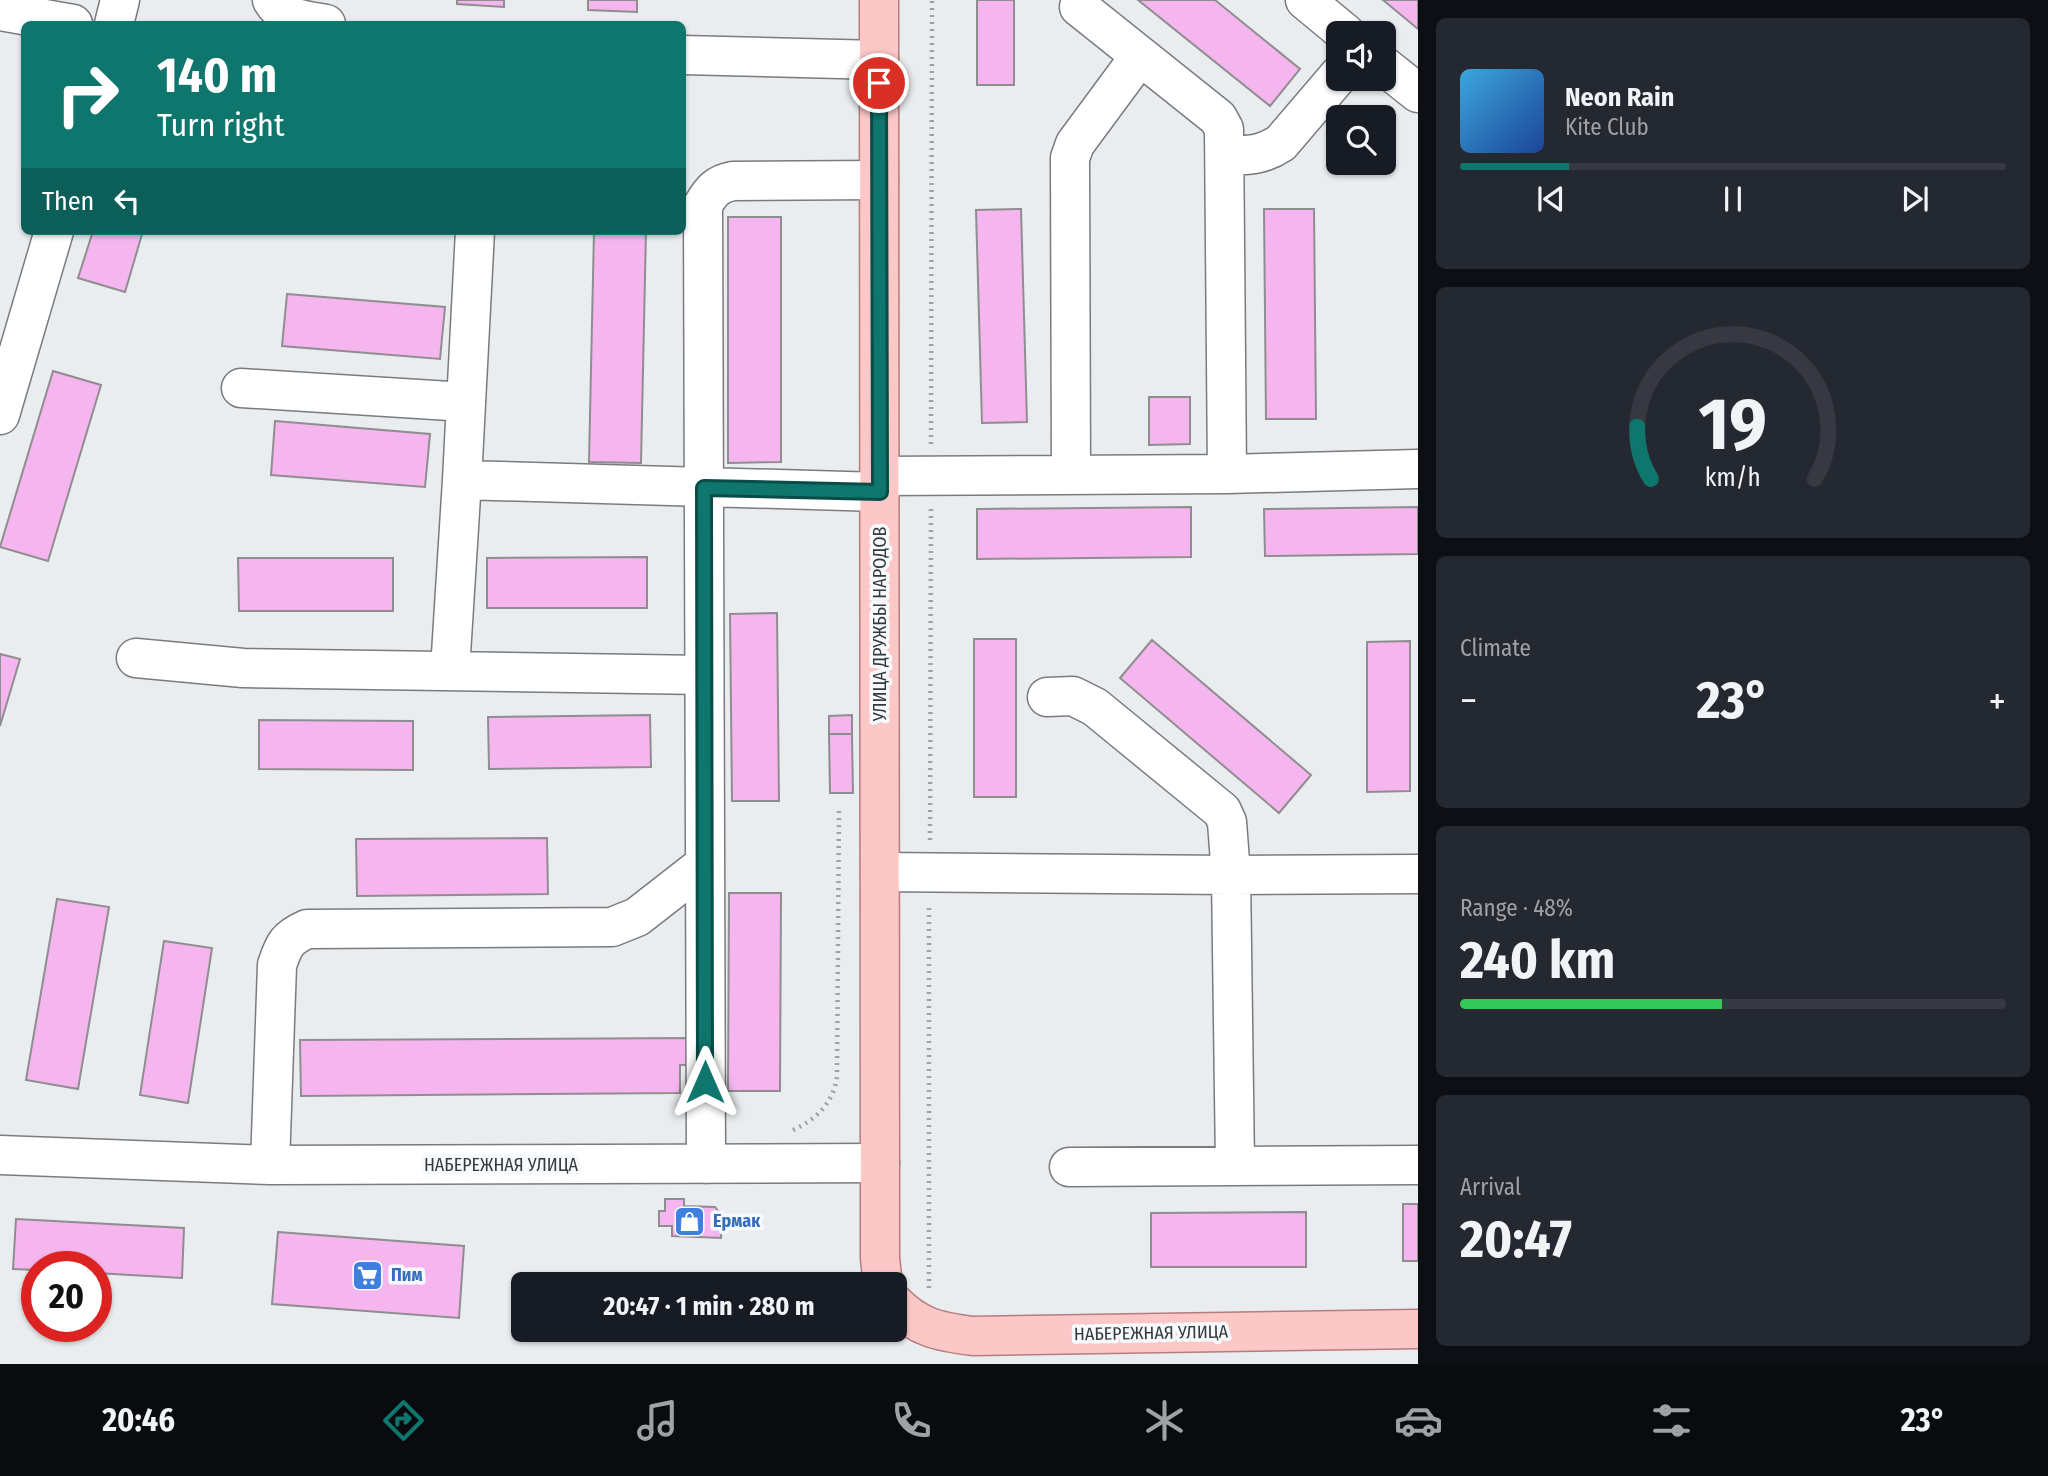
<!DOCTYPE html>
<meta charset="utf-8">
<style>
body{margin:0;font-family:"Fira Sans Condensed",sans-serif;background:#242831;color:#f1f3f6;height:100vh;display:flex;flex-direction:column;font-size:26px;white-space:nowrap}
*{box-sizing:border-box;margin:0}
p{font-size:23px;color:#9ea1a6}
.icon{flex:none;width:38px;height:38px;fill:none;stroke:currentColor;stroke-width:2;stroke-linecap:round;stroke-linejoin:round}
.map{position:relative;flex:1;overflow:hidden}
.sheet{display:flex;flex-direction:column;gap:18px;padding:18px;background:#0d0f14;width:630px}
.sheet>*{flex:none}
.banner{position:absolute;left:21px;top:21px;width:665px;height:214px;border-radius:10px;box-shadow:0 2px 5px #0004;background:#0f766e;color:#fff;overflow:hidden}
.buttons{position:absolute;left:1326px;top:21px;display:grid;gap:14px}
.buttons a{display:grid;place-items:center;width:70px;height:70px;border-radius:10px;background:#171b24;box-shadow:0 2px 5px #0004;font-size:35px}
.speed{position:absolute;left:21px;top:1251px;display:flex;gap:14px;font-size:35px;font-weight:700;text-align:center}
.speed>*{display:grid;place-content:center;width:91px;height:91px;border-radius:50%;background:#171b24;box-shadow:0 2px 5px #0004;line-height:1}
.speed .limit{border:10px solid #d22;background:#fff;color:#111}
.pin{position:absolute;display:grid;place-items:center;width:60px;height:60px;color:#fff;margin:-30px;border:4px solid #fff;border-radius:50%;box-shadow:0 2px 7px #0007}
.me{position:absolute;width:77px;margin:-38px;rotate:0deg;stroke-linejoin:round;filter:drop-shadow(0 0 5px #0008)}
.turn{display:flex;align-items:center;gap:24px;height:147px;padding:0 21px;font-size:32px}
.turn .icon{width:91px;height:91px;stroke-width:2.5}
.turn b{display:block;font-size:49px;line-height:60px}
.then{display:flex;align-items:center;height:66px;padding:0 21px;background:#0003;gap:14px;font-size:26px}
.big{font-size:52px;font-weight:700;line-height:1.1}
.sheet .tile{flex:1;display:flex;flex-direction:column;justify-content:center;gap:10px;min-width:0;padding:0 24px;border-radius:10px;background:#242831}
.sheet .dial{align-items:center;gap:0}
.dial svg{height:182px;overflow:visible;fill:none;stroke:#363941;stroke-width:7;stroke-linecap:round;text-anchor:middle}
.dial text{fill:#f1f3f6;stroke:none}
.song{display:flex;align-items:center;gap:21px}
.cover{width:84px;height:84px;border-radius:10px;background:linear-gradient(135deg,hsl(200 70% 55%),hsl(220 70% 35%))}
.played{height:7px;border-radius:4px;background:linear-gradient(90deg,#0f766e 20%,#363941 20%)}
.keys{display:flex;justify-content:space-around;direction:ltr}
.heat{display:flex;justify-content:space-between;align-items:center;font-size:38px;direction:ltr}
.charge{height:10px;border-radius:5px;background:linear-gradient(90deg,#34c759 48%,#363941 0)}
.trip{position:absolute;left:511px;top:1272px;width:396px;height:70px;border-radius:10px;background:#171b24;box-shadow:0 2px 5px #0004;font-weight:700;line-height:70px;text-align:center}
.tab-bar{display:flex;height:112px;justify-content:space-around;align-items:center;background:#090b0e;color:#9ea1a6}
.tab-bar .icon{width:49px;height:49px}
.tab-bar .selected{color:#0f766e}
.tab-bar b{font-size:32px;color:#f1f3f6}
main{display:flex;flex:1;min-height:0}
.map>svg:first-child{display:block}
</style>
<main>
<div class="map">
<svg width="1418" height="1364" viewBox="0 0 1418 1364">
<rect width="100%" height="100%" fill="#eaedef"/>
<!-- building -->
<path fill="#f5b6ef" stroke="#908d8f" stroke-width="2" d="M457,0H504V7L457,4Z
M588,0H637V12L588,10Z
M977,0H1014V85H977Z
M1138,0H1215L1300,69L1270,106Z
M1383,0H1418V29Z
M1021,209L1027,422L982,423L976,210Z
M1264,209H1314L1316,419H1266Z
M728,217H781V462L728,463Z
M93,231H143L125,292L78,278Z
M594,231H646L641,463L589,462Z
M287,294L445,307L440,359L282,346Z
M53,371L101,385L48,561L0,547Z
M1149,397H1190V444L1149,445Z
M275,421L430,434L425,487L271,475Z
M1191,507V557L977,559V509Z
M1418,507V554L1265,556L1264,509Z
M647,557V608H487V558Z
M238,558H393V611H239Z
M777,613L779,801H732L730,614Z
M974,639H1016V797H974Z
M1152,640L1311,775L1279,813L1120,678Z
M1410,641V791L1367,792V642Z
M0,654L20,659L0,726Z
M650,715L651,767L489,769L488,717Z
M852,715V734H829V716Z
M259,720L413,721V770L259,769Z
M829,734H852L853,793H830Z
M547,838L548,894L357,896L356,839Z
M729,893H781L780,1091H728Z
M57,899L109,907L78,1089L26,1080Z
M164,941L212,948L188,1103L140,1095Z
M692,1038V1065H680V1093L301,1096L300,1040Z
M665,1199H684V1206L715,1207L722,1216L721,1238L672,1236V1226H659V1211H665Z
M1403,1204H1418V1261H1403Z
M1306,1212V1267H1151V1213Z
M16,1219L184,1228L182,1278L96,1273V1267H37V1270L13,1269Z
M278,1232L464,1246L459,1318L272,1304Z"/>
<g fill="none" stroke-linecap="round" stroke-linejoin="round">
<defs>
<path id="minor" d="M272,0C283,20 306,20 326,24
M1305,0L1345,33
M1079,7L1218,118L1224,129L1227,474
M0,11L73,24
M114,24L120,0
M682,55L879,60
M1384,66L1418,93
M1225,156C1249,155 1261,156 1281,143L1339,75
M475,231L462,480L880,492
M241,388L466,402
M0,415L54,231
M1071,475L1070,158L1075,144L1140,56
M880,476L1227,474L1418,469
M136,658L243,668L704,675
M450,670L462,480
M1047,697L1073,696L1095,707L1222,811L1227,822L1231,875L1235,1166
M880,872L1231,875L1418,874
M0,1155L270,1165L880,1163
M706,1164L703,205C711,191 717,184 733,181L879,180
M270,1165L277,965C284,944 287,938 307,929L612,927L637,917L705,864
M1069,1167L1418,1165"/>
<path id="major" d="M879,0L880,1258L882,1277L885,1284
M894,1303C918,1328 940,1332 973,1336L1418,1329"/>
</defs>
<!-- minor casing -->
<use href="#minor" stroke="#797b7e" stroke-width="41"/>
<!-- major casing -->
<use href="#major" stroke="#b57d7d" stroke-width="41"/>
<!-- path -->
<path stroke="#9fa1a3" stroke-width="4.5" stroke-dasharray="2 5" stroke-linecap="butt" d="M931,444L932,0
M930,840L931,505
M793,1130C817,1119 833,1103 837,1077L839,811
M929,1288V904"/>
<!-- minor -->
<use href="#minor" stroke="#fff" stroke-width="38"/>
<!-- major -->
<use href="#major" stroke="#fbc7c7" stroke-width="38"/>
</g>
<g fill="none" stroke-linecap="round" stroke-linejoin="round">
<defs>
<path id="route" d="M705,1082L704,488L880,492L879,83"/>
</defs>
<!-- route casing -->
<use href="#route" stroke="#0a4d48" stroke-width="18"/>
<!-- route -->
<use href="#route" stroke="#0f766e" stroke-width="12"/>
</g>
<!-- icons -->
<defs>
<symbol id="shop-square" viewBox="-11 -11 22 22"><rect x="-9" y="-9" width="18" height="18" rx="4" fill="#3f7fe0" stroke="#f7fafd"/><path d="M-5-2.5h2.3a2.7 3.5 0 0 1 5.4 0H5L5.5 6h-11ZM-1.5-2.5h3a1.5 2.3 0 0 0-3 0Z" fill="#fff"/></symbol>
<symbol id="supermarket-square" viewBox="-11 -11 22 22"><rect x="-9" y="-9" width="18" height="18" rx="4" fill="#3f7fe0" stroke="#f7fafd"/><path d="M-6-5.5h2.5l.6 2H6L4.5 2H-2.5L-4.4-4H-6ZM-1.5 3.2a1.3 1.3 0 1 0 .1 0ZM3 3.2a1.3 1.3 0 1 0 .1 0Z" fill="#fff"/></symbol>
</defs>
<g fill-rule="evenodd">
<use href="#shop-square" x="672" y="1204" width="35" height="35"/>
<use href="#supermarket-square" x="350" y="1258" width="35" height="35"/>
</g>
<g text-anchor="middle" dominant-baseline="central" stroke-width="7" stroke-linejoin="round" paint-order="stroke">
<!-- street labels -->
<g font-size="18" fill="#363839" stroke="#f7fafd">
<text transform="translate(880 624) rotate(-90)">УЛИЦА ДРУЖБЫ НАРОДОВ</text>
<text x="501" y="1165">НАБЕРЕЖНАЯ УЛИЦА</text>
<text transform="translate(1151 1333) rotate(-1)">НАБЕРЕЖНАЯ УЛИЦА</text>
</g>
<!-- shop labels -->
<g font-size="18" font-weight="bold" fill="#366cbe" stroke="#f7fafd" text-anchor="start">
<text x="713" y="1221">Ермак</text>
<text x="391" y="1275">Пим</text>
</g>
</g>
</svg>
<div class="buttons">
<a><svg class="icon" aria-label="sound" viewBox="0 0 24 24"><path d="M4 9h4l5-4v14l-5-4H4zM17 9q2 3 0 6"/></svg></a>
<a><svg class="icon" aria-label="search" viewBox="0 0 24 24"><circle cx="10" cy="10" r="6"/><path d="M15 15l6 6"/></svg></a>
</div>
<div class="speed"><div class="limit">20</div></div>
<div class="pin" style="left:879px;top:83px;background:#d93025"><svg class="icon" aria-label="arrive" viewBox="0 0 24 24"><path d="M6 21V4h12l-3 4 3 4H6"/></svg></div>
<svg class="me" style="left:705px;top:1082px" viewBox="-20 -20 40 40"><path d="M0-17L14 15 0 8-14 15z" fill="#0f766e" stroke="#fff" stroke-width="4"/></svg>
<div class="trip">20:47 · 1 min · 280 m</div>
<div class="banner">
<div class="turn"><svg class="icon" aria-label="right" viewBox="0 0 24 24"><path d="M7 20v-9h11M14 6l5 5-5 5"/></svg><div><b>140 m</b>Turn right</div></div>
<div class="then">Then<svg class="icon" aria-label="left" viewBox="0 0 24 24"><path d="M17 20v-9H6M10 6l-5 5 5 5"/></svg></div>
</div>
</div>
<section class="sheet">
<div class="tile">
<div class="song"><i class="cover"></i><div><b>Neon Rain</b><p>Kite Club</p></div></div>
<div class="played"></div>
<div class="keys"><svg class="icon" aria-label="previous" viewBox="0 0 24 24"><path d="M18 5L8 12l10 7zM5 5v14"/></svg><svg class="icon" aria-label="pause" viewBox="0 0 24 24"><path d="M8 5v14M16 5v14"/></svg><svg class="icon" aria-label="next" viewBox="0 0 24 24"><path d="M6 5l10 7-10 7zM19 5v14"/></svg></div>
</div>
<div class="tile dial"><svg viewBox="0 0 100 80">
<path d="M14 69A42 42 0 1 1 86 69"/>
<path d="M14 69A42 42 0 0 1 8 46" stroke="#0f766e"/>
<text x="50" y="56" font-size="32" font-weight="700">19</text>
<text x="50" y="72" font-size="11">km/h</text>
</svg></div>
<div class="tile"><p>Climate</p>
<div class="heat"><a>−</a><b class="big">23°</b><a>+</a></div>
</div>
<div class="tile"><p>Range · 48%</p><b class="big">240 km</b><div class="charge"></div></div>
<div class="tile"><p>Arrival</p><b class="big">20:47</b></div>
</section>
</main>
<nav class="tab-bar">
<b>20:46</b>
<svg class="icon selected" aria-label="directions" viewBox="0 0 24 24"><path d="M12 3l9 9-9 9-9-9zM9 14v-3h6M13 9l2 2-2 2"/></svg>
<svg class="icon" aria-label="music" viewBox="0 0 24 24"><path d="M9 18V5l10-2v13"/><circle cx="6" cy="18" r="3"/><circle cx="16" cy="16" r="3"/></svg>
<svg class="icon" aria-label="phone" viewBox="0 0 24 24"><path d="M5 4h4l2 5-3 2q2 4 5 5l2-3 5 2v4C11 20 4 13 5 4z"/></svg>
<svg class="icon" aria-label="climate" viewBox="0 0 24 24"><path d="M12 3v18M4 7l16 10M4 17L20 7"/></svg>
<svg class="icon" aria-label="car" viewBox="0 0 24 24"><path d="M5 17H2v-5l4-1 3-4h7l3 4 3 1v5h-3M9 17h6M6 11h13"/><circle cx="7" cy="17" r="2"/><circle cx="17" cy="17" r="2"/></svg>
<svg class="icon" aria-label="filters" viewBox="0 0 24 24"><path d="M4 7h16M4 17h16"/><circle cx="9" cy="7" r="2"/><circle cx="15" cy="17" r="2"/></svg>
<b>23°</b>
</nav>
